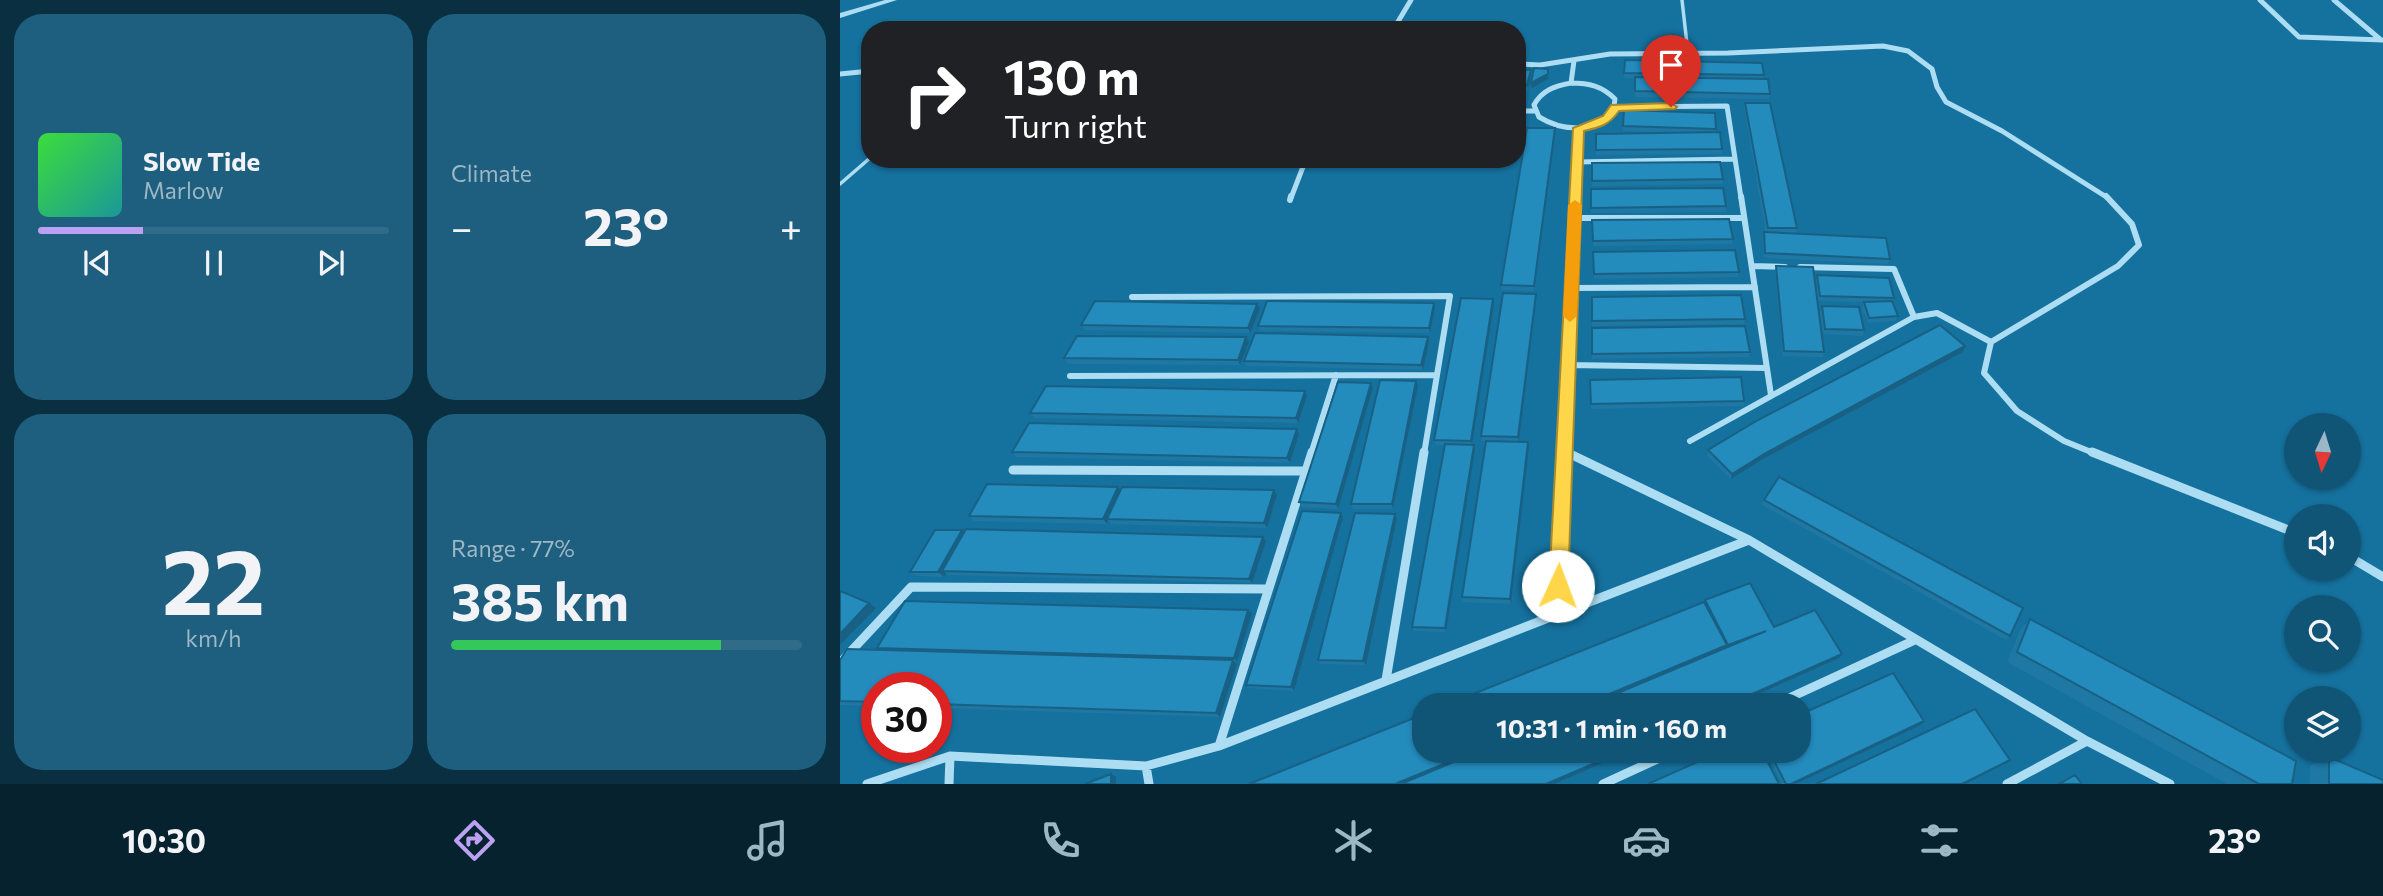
<!DOCTYPE html>
<meta charset="utf-8">
<style>
body{margin:0;font-family:Commissioner,sans-serif;background:#1e5e7e;color:#f1f3f6;height:100vh;display:flex;flex-direction:column;font-size:26px;white-space:nowrap}
*{box-sizing:border-box;margin:0}
p{font-size:23px;color:#9cb7c5}
.icon{flex:none;width:38px;height:38px;fill:none;stroke:currentColor;stroke-width:2;stroke-linecap:round;stroke-linejoin:round}
.map{position:relative;flex:1;overflow:hidden}
.drawer{display:flex;flex-direction:column;gap:14px;padding:14px;background:#092f41;width:840px}
.drawer>*{flex:none}
.guide{position:absolute;left:21px;top:21px;width:665px;height:147px;border-radius:28px;box-shadow:0 2px 5px #0004;background:#202124;color:#fff;overflow:hidden}
.needle{width:46px;rotate:184deg}
.buttons{position:absolute;left:1444px;top:413px;display:grid;gap:14px}
.buttons a{display:grid;place-items:center;width:77px;height:77px;border-radius:50%;background:#105576;box-shadow:0 2px 5px #0004;font-size:35px}
.speed{position:absolute;left:21px;top:672px;display:flex;gap:14px;font-size:35px;font-weight:700;text-align:center}
.speed>*{display:grid;place-content:center;width:91px;height:91px;border-radius:50%;background:#105576;box-shadow:0 2px 5px #0004;line-height:1}
.speed .limit{border:10px solid #d22;background:#fff;color:#111}
.pin{position:absolute;display:grid;place-items:center;width:60px;height:60px;color:#fff;margin:-72px -30px;border-radius:50% 50% 50% 0;rotate:-45deg;box-shadow:0 0 7px #0007}
.pin .icon{rotate:45deg}
.me{position:absolute;width:77px;margin:-38px;rotate:2deg;stroke-linejoin:round;filter:drop-shadow(0 0 5px #0008)}
.turn{display:flex;align-items:center;gap:24px;height:147px;padding:0 28px;font-size:32px}
.turn .icon{width:91px;height:91px;stroke-width:2.5}
.turn b{display:block;font-size:49px;line-height:60px}
.big{font-size:52px;font-weight:700;line-height:1.1}
.drawer .widget{flex:1;display:flex;flex-direction:column;justify-content:center;gap:10px;min-width:0;padding:0 24px;border-radius:28px;background:#1e5e7e}
.drawer .dial{align-items:center;gap:0}
.dial b{font-size:91px;line-height:1}
.song{display:flex;align-items:center;gap:21px}
.cover{width:84px;height:84px;border-radius:10px;background:linear-gradient(135deg,hsl(120 70% 55%),hsl(180 70% 35%))}
.played{height:7px;border-radius:4px;background:linear-gradient(90deg,#bca0f2 30%,#306b88 30%)}
.keys{display:flex;justify-content:space-around;direction:ltr}
.heat{display:flex;justify-content:space-between;align-items:center;font-size:38px;direction:ltr}
.charge{height:10px;border-radius:5px;background:linear-gradient(90deg,#34c759 77%,#306b88 0)}
.drawer .tiles{flex:1;display:grid;gap:14px;grid-template-columns:repeat(2,1fr)}
.trip{position:absolute;left:572px;top:693px;width:399px;height:70px;border-radius:28px;background:#105576;box-shadow:0 2px 5px #0004;font-weight:700;line-height:70px;text-align:center}
.menu{display:flex;height:112px;justify-content:space-around;align-items:center;background:#06222f;color:#9cb7c5}
.menu .icon{width:49px;height:49px}
.menu .current{color:#bca0f2}
.menu b{font-size:32px;color:#f1f3f6}
main{display:flex;flex:1;min-height:0}
.map>svg:first-child{display:block}
</style>
<main>
<section class="drawer">
<div class="tiles">
<div class="widget">
<div class="song"><i class="cover"></i><div><b>Slow Tide</b><p>Marlow</p></div></div>
<div class="played"></div>
<div class="keys"><svg class="icon" aria-label="previous" viewBox="0 0 24 24"><path d="M18 5L8 12l10 7zM5 5v14"/></svg><svg class="icon" aria-label="pause" viewBox="0 0 24 24"><path d="M8 5v14M16 5v14"/></svg><svg class="icon" aria-label="next" viewBox="0 0 24 24"><path d="M6 5l10 7-10 7zM19 5v14"/></svg></div>
</div>
<div class="widget"><p>Climate</p>
<div class="heat"><a>−</a><b class="big">23°</b><a>+</a></div>
</div>
<div class="widget dial"><b>22</b><p>km/h</p></div>
<div class="widget"><p>Range · 77%</p><b class="big">385 km</b><div class="charge"></div></div>
</div>
</section>
<div class="map">
<svg width="1543" height="784" viewBox="0 0 1543 784">
<rect width="100%" height="100%" fill="#15719e"/>
<g fill="none" stroke-linecap="round" stroke-linejoin="round">
<!-- service -->
<path stroke="#adddf3" stroke-width="3.5" d="M842,0L848,53
M0,184L30,158"/>
<!-- minor-far2 -->
<path stroke="#adddf3" stroke-width="5" d="M1420,0L1459,37L1543,40
M1494,0L1541,40
M553,30L571,0
M677,64L700,65L770,54L888,53L1043,46L1068,51L1092,69L1097,87L1106,102L1162,131L1268,198
M0,74L30,71
M731,83C749,83 762,86 775,99L773,113C750,132 724,132 699,117L694,105C702,90 715,86 731,83Z
M731,83L734,61
M776,107L887,106L901,198
M677,111H695
M737,162L895,159
M451,198L466,159
M736,198L739,128"/>
<!-- minor-far1 -->
<path stroke="#adddf3" stroke-width="6" d="M901,196L931,395
M450,200L451,196
M735,218H904
M913,266L945,267
M960,267L1054,269L1074,317
M731,288L915,287
M292,297L610,296L584,454
M728,365L927,368
M230,376L597,375
M850,441L1074,317L1097,313L1151,342
M724,451L730,454
M471,454L496,375
M724,454L736,196
M1256,454L1224,441L1177,411L1144,373L1151,342L1278,266L1299,245L1292,224L1266,196"/>
<!-- minor -->
<path stroke="#adddf3" stroke-width="9" d="M726,452L909,540L1247,741L1330,784
M1252,452L1456,533
M173,470L466,471
M1508,556L1543,577
M717,613L724,452
M0,663L71,587L428,589
M546,680L584,452
M934,705L1075,640
M379,746L472,452
M306,766L309,784
M27,784L110,756L306,766L379,746L909,540
M109,784L110,756
M763,784L835,751
M1167,784L1247,741"/>
<!-- tertiary -->
<path fill="#adddf3" fill-rule="evenodd" d="M45,0H57L0,18V13Z"/>
</g>
<!-- wall -->
<path fill="#1f78a3" d="M785,60L924,75L923,79L930,94L929,99L795,97V78H784Z
M677,69L691,75L688,90H677Z
M905,103L957,228L956,234L1050,259L1048,264L924,258L923,238L924,232L926,233L904,108Z
M784,110L876,129L875,132L882,149V154L756,155V134L835,133L783,131Z
M677,120L682,125L681,144H677Z
M715,128V133L694,291L662,290L661,285Z
M752,163L883,179L882,184L752,186Z
M751,189L886,206V212L751,213Z
M752,220L893,239L892,244L753,246Z
M753,252L899,272L898,277L754,279Z
M936,266L984,352L983,357L943,356L935,271Z
M977,275L1054,298L1052,302L1058,316L1056,321L1028,323L1022,308L1024,302L978,301L976,280Z
M696,294V299L679,442L642,441L641,436Z
M752,297L905,319L904,324L752,326Z
M594,303L595,308L590,333L420,331L418,326Z
M654,304L632,445H634L635,450L606,632L574,631L572,627L605,445H596L594,440Z
M982,306L1024,330L1022,336L983,334L980,311Z
M420,309L410,333L245,330L241,325Z
M752,328L910,352L909,357L752,359Z
M409,342L400,365L228,364L224,358Z
M589,342L583,370L406,366L404,361Z
M1123,352L923,459L891,479L867,455L868,450Z
M750,380L904,401V406L751,409Z
M576,381L578,386L553,509H513L511,504Z
M531,383L533,388L498,509L462,507L459,502Z
M465,391L467,396L458,423L195,418L190,413Z
M457,429L459,434L450,463L177,457L172,452Z
M689,447L671,604L623,602L622,597Z
M280,490L437,495L427,528L271,524L268,521L267,524L134,521L129,516Z
M924,500L1170,636L1166,640L922,505Z
M503,517L454,691L409,688L406,685Z
M557,518L526,665L481,664L478,660Z
M122,530L124,532L423,537L426,541L412,583L108,575L106,573L104,577L76,576L70,572Z
M865,600L1002,654L999,658L636,705L864,603Z
M412,614L397,662H395L397,664L380,717L96,708V688H37V706L0,705V660L41,650L37,648Z
M1190,619L1452,784H1387L1167,662L1180,630Z
M1084,721L1081,725L956,784H942L926,751H959Z
M1489,757L1543,784H1470V766Z"/>
<!-- shaded-wall -->
<path fill="#196184" d="M691,70V75L688,90L687,85Z
M708,74V79L692,88L691,83Z
M715,128V133L694,291V286Z
M696,294V299L679,442L678,437Z
M653,299L654,304L632,445L631,441Z
M594,303L595,308L590,333L589,328Z
M417,304L420,309L410,333L408,328Z
M406,337L409,342L400,365L398,360Z
M588,337L589,342L583,370L581,365Z
M1125,346L1123,352L923,459L891,479L892,474L924,454Z
M576,381L578,386L553,509L552,504Z
M531,383L533,388L498,509L496,504Z
M465,391L467,396L458,423L456,418Z
M457,429L459,434L450,463L447,458Z
M688,442L689,447L671,604L670,599Z
M634,445L635,450L606,632L605,628Z
M278,487L281,491L267,519L268,521L267,524L263,519Z
M434,490L437,495L427,528L424,523Z
M501,513L503,517L454,691L451,687Z
M555,514L557,518L526,665L523,661Z
M122,530L127,535L102,571L106,573L104,577L98,572Z
M423,537L426,541L412,583L409,579Z
M29,603L36,608L0,645V634Z
M408,610L412,614L397,662L394,658Z
M887,645L886,649L752,705H743Z
M1002,654L999,658L894,705H887Z
M393,660L397,664L380,717L376,713Z
M1084,721L1081,725L956,784H951Z
M635,751H644L564,784H555Z
M783,751H790L714,784H706Z
M1170,760L1166,763L1125,784H1122Z
M271,774L276,777V784H271Z"/>
<!-- building -->
<path fill="#248bbd" stroke="#196184" stroke-width="2" d="M785,60L922,63L924,75L784,73Z
M694,68L708,69V74L691,83Z
M677,69L691,70L687,85H677Z
M795,77L928,79L930,94L795,91Z
M905,103H930L957,228H928Z
M784,110L875,113L876,129L783,126Z
M677,120H682L681,138H677Z
M687,128H715L694,286L661,285Z
M880,132L882,149L756,150V134Z
M880,162L883,179L752,181V163Z
M883,188L886,206L751,208V189Z
M889,219L893,239L753,241L752,220Z
M924,232L1046,238L1050,259L925,253Z
M895,250L899,272L754,274L753,252Z
M936,266L973,267L984,352L944,351Z
M977,275L1049,278L1054,298L980,296Z
M663,293L696,294L678,437L641,436Z
M901,295L905,319L752,321V297Z
M621,298L653,299L631,441L594,440Z
M255,301L417,304L408,328L241,325Z
M427,301L594,303L589,328L418,326Z
M1052,301L1058,316L1029,318L1024,302Z
M982,306L1019,307L1024,330L985,329Z
M1100,325L1125,346L924,454L892,474L868,450L918,420Z
M905,326L910,352L752,354V328Z
M415,333L588,337L581,365L404,361Z
M237,336L406,337L398,360L224,358Z
M901,377L904,401L751,404L750,380Z
M540,380L576,381L552,504H511Z
M498,382L531,383L496,504L459,502Z
M206,386L465,391L456,418L190,413Z
M189,423L457,429L447,458L172,452Z
M646,441L688,442L670,599L622,597Z
M605,444L634,445L605,628L572,627Z
M939,477L1183,608L1170,636L924,500Z
M147,484L278,487L263,519L129,516Z
M282,487L434,490L424,523L267,519Z
M462,511L501,513L451,687L406,685Z
M515,513L555,514L523,661L478,660Z
M126,529L423,537L409,579L102,571Z
M95,530H122L98,572H70Z
M910,583L934,627L975,610L1002,654L887,705H749L926,631L888,645L865,600Z
M0,591L29,603L0,634Z
M65,601L408,610L394,658L37,648Z
M864,602L887,645L743,705H636L633,694Z
M1190,619L1456,761L1452,784H1419L1177,652Z
M7,649L393,660L376,713L96,704V688H37V702L0,701V660Z
M1053,673L1084,721L951,784H946L929,751H959V715Z
M631,695L634,705H607Z
M1135,709L1170,760L1122,784H976Z
M584,714V751H635L555,784H409Z
M640,751H783L706,784H561Z
M882,751H922L939,784H808Z
M1489,757L1543,780V784H1489Z
M271,774V784H245Z
M1235,775L1242,784H1219Z"/>
<!-- route -->
<path fill="#ffd54a" stroke="#a68a30" stroke-width="2" d="M831,103L837,107L835,109L779,111C769,125 761,127 744,131L728,586L725,593L718,595L712,593L709,586L733,128L763,116L771,105Z"/>
<!-- slow -->
<path fill="#f59e0b" d="M735,200L742,205L737,316L730,322L723,316L728,205Z"/>
</svg>
<div class="buttons">
<a><svg class="needle" viewBox="-14 -14 28 28"><path d="M0-13l5 13h-10z" fill="#e53935"/><path d="M0 13l5-13h-10z" fill="#9cb7c5"/></svg></a>
<a><svg class="icon" aria-label="sound" viewBox="0 0 24 24"><path d="M4 9h4l5-4v14l-5-4H4zM17 9q2 3 0 6"/></svg></a>
<a><svg class="icon" aria-label="search" viewBox="0 0 24 24"><circle cx="10" cy="10" r="6"/><path d="M15 15l6 6"/></svg></a>
<a><svg class="icon" aria-label="layers" viewBox="0 0 24 24"><path d="M12 4l9 5-9 5-9-5zM3 14l9 5 9-5"/></svg></a>
</div>
<div class="speed"><div class="limit">30</div></div>
<div class="pin" style="left:831px;top:107px;background:#d93025"><svg class="icon" aria-label="arrive" viewBox="0 0 24 24"><path d="M6 21V4h12l-3 4 3 4H6"/></svg></div>
<svg class="me" style="left:718px;top:586px" viewBox="-20 -20 40 40"><circle r="19" fill="#fff"/><path d="M0-13L10 11 0 6-10 11z" fill="#ffd54a"/></svg>
<div class="trip">10:31 · 1 min · 160 m</div>
<div class="guide">
<div class="turn"><svg class="icon" aria-label="right" viewBox="0 0 24 24"><path d="M7 20v-9h11M14 6l5 5-5 5"/></svg><div><b>130 m</b>Turn right</div></div>
</div>
</div>
</main>
<nav class="menu">
<b>10:30</b>
<svg class="icon current" aria-label="directions" viewBox="0 0 24 24"><path d="M12 3l9 9-9 9-9-9zM9 14v-3h6M13 9l2 2-2 2"/></svg>
<svg class="icon" aria-label="music" viewBox="0 0 24 24"><path d="M9 18V5l10-2v13"/><circle cx="6" cy="18" r="3"/><circle cx="16" cy="16" r="3"/></svg>
<svg class="icon" aria-label="phone" viewBox="0 0 24 24"><path d="M5 4h4l2 5-3 2q2 4 5 5l2-3 5 2v4C11 20 4 13 5 4z"/></svg>
<svg class="icon" aria-label="climate" viewBox="0 0 24 24"><path d="M12 3v18M4 7l16 10M4 17L20 7"/></svg>
<svg class="icon" aria-label="car" viewBox="0 0 24 24"><path d="M5 17H2v-5l4-1 3-4h7l3 4 3 1v5h-3M9 17h6M6 11h13"/><circle cx="7" cy="17" r="2"/><circle cx="17" cy="17" r="2"/></svg>
<svg class="icon" aria-label="filters" viewBox="0 0 24 24"><path d="M4 7h16M4 17h16"/><circle cx="9" cy="7" r="2"/><circle cx="15" cy="17" r="2"/></svg>
<b>23°</b>
</nav>
